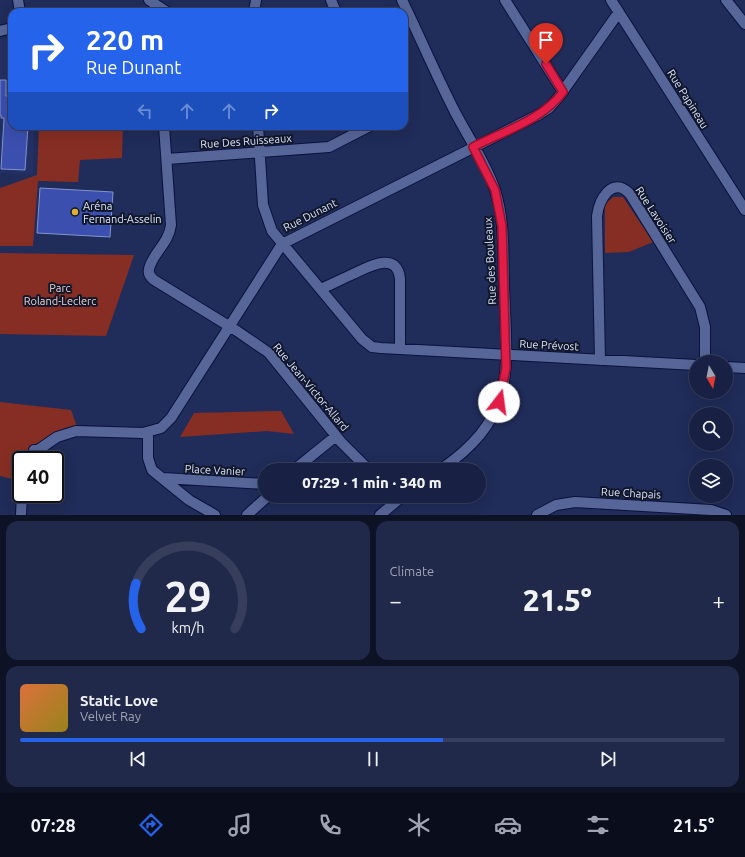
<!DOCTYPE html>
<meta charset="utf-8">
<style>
body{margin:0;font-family:Ubuntu,sans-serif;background:#21294a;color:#f1f3f6;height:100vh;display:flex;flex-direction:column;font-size:15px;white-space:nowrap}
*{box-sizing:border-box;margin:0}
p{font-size:13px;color:#9fa3b2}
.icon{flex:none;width:22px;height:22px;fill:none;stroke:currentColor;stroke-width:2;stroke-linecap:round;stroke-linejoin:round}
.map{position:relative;height:515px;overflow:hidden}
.side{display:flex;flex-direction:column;gap:6px;padding:6px;background:#0d1225;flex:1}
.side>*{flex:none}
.top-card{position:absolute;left:8px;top:8px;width:400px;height:122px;border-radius:12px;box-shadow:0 4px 16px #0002,0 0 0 1px #363e5c;background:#2563eb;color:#fff;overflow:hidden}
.needle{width:26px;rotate:170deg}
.tools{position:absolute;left:689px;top:355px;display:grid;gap:8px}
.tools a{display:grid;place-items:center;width:44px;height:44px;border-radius:50%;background:#182143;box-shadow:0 4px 16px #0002,0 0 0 1px #363e5c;font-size:20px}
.speed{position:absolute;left:12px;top:451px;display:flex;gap:8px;font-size:20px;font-weight:700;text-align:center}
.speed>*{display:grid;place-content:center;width:52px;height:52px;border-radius:50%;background:#182143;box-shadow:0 4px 16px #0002,0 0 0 1px #363e5c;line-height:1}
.speed .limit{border:2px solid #111;border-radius:6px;background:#fff;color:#111}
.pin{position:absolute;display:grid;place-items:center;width:34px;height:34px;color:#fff;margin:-41px -17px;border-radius:50% 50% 50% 0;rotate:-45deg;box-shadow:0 0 4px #0007}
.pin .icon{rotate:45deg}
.me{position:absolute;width:44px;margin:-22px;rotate:15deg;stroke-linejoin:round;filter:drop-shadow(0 0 3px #0008)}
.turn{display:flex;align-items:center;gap:14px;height:84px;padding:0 12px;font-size:18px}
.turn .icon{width:52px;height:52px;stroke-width:2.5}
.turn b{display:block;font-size:28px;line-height:34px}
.lanes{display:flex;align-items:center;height:38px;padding:0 12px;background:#0003;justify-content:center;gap:20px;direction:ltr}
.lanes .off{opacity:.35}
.big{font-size:30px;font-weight:800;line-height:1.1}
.side .tile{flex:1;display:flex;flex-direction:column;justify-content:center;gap:6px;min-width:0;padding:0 14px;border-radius:12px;background:#21294a}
.side .dial{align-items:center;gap:0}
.dial svg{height:104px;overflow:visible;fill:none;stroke:#363e5c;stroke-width:7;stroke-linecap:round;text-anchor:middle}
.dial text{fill:#f1f3f6;stroke:none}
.song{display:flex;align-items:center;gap:12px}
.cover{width:48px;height:48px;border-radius:6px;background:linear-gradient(135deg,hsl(20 70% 55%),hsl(50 70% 35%))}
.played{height:4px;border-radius:2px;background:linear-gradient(90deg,#2563eb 60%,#363e5c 60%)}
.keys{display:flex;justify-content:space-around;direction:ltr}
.heat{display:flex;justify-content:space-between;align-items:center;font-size:22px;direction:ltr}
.side .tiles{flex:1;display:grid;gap:6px;grid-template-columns:1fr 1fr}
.tile:last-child{grid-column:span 2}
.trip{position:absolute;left:258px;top:463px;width:228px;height:40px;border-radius:20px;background:#182143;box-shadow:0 4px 16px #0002,0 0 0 1px #363e5c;font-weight:800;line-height:40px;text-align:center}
.dock{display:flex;height:64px;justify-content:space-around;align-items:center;background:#0a0d1b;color:#9fa3b2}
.dock .icon{width:28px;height:28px}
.dock .current{color:#2563eb}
.dock b{font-size:18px;color:#f1f3f6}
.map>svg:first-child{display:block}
</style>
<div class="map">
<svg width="745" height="515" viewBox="0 0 745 515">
<rect width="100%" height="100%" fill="#202c59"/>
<!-- built -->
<path fill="#243065" d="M12,37V126H34L33,174L0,173V39Z"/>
<!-- green -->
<path fill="#862e23" d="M39,126H123L122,158L80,160L78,182L38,181L33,246H0V188L37,175Z
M613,197H623L653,242L629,252L605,253V204Z
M0,253L134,255L106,336L0,334Z
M0,402L71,410L78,430L39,453L37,460H21V481L0,476Z
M281,411L294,434L267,431L180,437L194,413Z"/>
<!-- building -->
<path fill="#3b4faf" stroke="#8395cb" d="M0,80H6V96L12,97V126H28L25,170L1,169L4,118H1V115H0Z
M40,188L113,192L110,237L37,233Z"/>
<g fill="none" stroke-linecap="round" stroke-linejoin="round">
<defs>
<path id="minor" d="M18,0L20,12
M149,0L167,12
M331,0L336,12
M402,0C420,37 436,75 455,112C468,137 486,163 495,190C505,221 503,254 504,286C507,371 518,416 440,470
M505,0L563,92
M611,0L745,210
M726,0L745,24
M254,12L256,0
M0,31L12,28
M164,126L171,225C169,243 152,254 149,269C148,273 150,277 154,280L237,331L269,353L341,442L369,470
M258,126L263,205L272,231L362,339L372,347L381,348L696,365
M167,159L329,147L370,126
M321,289C332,284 342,279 353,274C368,267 397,250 400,279V349
M600,360L597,216C599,200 612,175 630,194L700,307L705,327V362
M726,367L745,368
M148,433V458L152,470L189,500L215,515
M30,460L34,454V450H38L57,437L76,431L143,433L161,428L171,418L282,244L538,115L549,108L558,98L619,12
M294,470L336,436
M163,478L265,484
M21,515L22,494
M247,515L268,496
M380,515L403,496
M537,515L556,505L575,502L711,510L726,515"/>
</defs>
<!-- minor casing -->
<use href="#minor" stroke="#0b123d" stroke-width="12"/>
<!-- minor -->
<use href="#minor" stroke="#576699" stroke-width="10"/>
</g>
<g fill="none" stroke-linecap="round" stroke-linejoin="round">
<defs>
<path id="route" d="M499,402L506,368L502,226L495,190L473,147C504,131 542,120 563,92L546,64"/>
</defs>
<!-- route casing -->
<use href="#route" stroke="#92132f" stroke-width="10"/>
<!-- route -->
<use href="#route" stroke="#e11d48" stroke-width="7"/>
</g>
<!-- markers -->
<circle fill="#dbb233" stroke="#11172b" stroke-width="1.5" cx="75" cy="212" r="4"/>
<g text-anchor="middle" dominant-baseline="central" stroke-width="4" stroke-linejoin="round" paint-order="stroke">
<!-- street labels -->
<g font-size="11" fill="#dde5fc" stroke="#11172b">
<text transform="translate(688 99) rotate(58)">Rue Papineau</text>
<text transform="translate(246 141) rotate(-4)">Rue Des Ruisseaux</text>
<text transform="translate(310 215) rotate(-27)">Rue Dunant</text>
<text transform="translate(656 215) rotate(57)">Rue Lavoisier</text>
<text transform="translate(490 261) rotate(-93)">Rue des Bouleaux</text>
<text transform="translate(549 345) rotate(3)">Rue Prévost</text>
<text transform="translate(311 387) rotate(50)">Rue Jean-Victor-Allard</text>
<text transform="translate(215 470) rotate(3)">Place Vanier</text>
<text transform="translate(631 493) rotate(3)">Rue Chapais</text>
</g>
<!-- poi labels -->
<g font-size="11" fill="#dde5fc" stroke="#11172b" text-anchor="start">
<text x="83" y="206">Aréna<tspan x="83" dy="13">Fernand-Asselin</tspan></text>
</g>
<!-- park labels -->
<g font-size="11" fill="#f0d1cb" stroke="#11172b">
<text x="60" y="288">Parc<tspan x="60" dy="13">Roland-Leclerc</tspan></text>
</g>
</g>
</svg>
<div class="tools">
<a><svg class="needle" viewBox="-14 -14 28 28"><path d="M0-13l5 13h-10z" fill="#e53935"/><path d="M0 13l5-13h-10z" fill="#9fa3b2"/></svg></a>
<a><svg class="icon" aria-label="search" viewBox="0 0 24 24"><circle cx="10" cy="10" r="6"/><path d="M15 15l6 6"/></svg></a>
<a><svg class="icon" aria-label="layers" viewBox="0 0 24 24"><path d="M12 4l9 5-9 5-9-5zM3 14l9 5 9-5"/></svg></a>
</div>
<div class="speed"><div class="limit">40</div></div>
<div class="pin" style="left:546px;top:64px;background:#d93025"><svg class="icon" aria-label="arrive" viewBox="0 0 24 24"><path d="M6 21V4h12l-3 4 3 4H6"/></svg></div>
<svg class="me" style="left:499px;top:402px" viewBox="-20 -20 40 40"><circle r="19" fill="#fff"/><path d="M0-13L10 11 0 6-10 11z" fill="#e11d48"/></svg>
<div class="trip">07:29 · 1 min · 340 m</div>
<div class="top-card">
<div class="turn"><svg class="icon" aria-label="right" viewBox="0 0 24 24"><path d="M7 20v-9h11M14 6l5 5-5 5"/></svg><div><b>220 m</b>Rue Dunant</div></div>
<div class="lanes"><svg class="icon off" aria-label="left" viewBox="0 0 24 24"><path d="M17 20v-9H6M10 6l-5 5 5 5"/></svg><svg class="icon off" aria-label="ahead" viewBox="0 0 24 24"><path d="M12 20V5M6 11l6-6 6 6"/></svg><svg class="icon off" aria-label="ahead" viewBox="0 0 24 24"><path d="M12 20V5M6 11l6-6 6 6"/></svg><svg class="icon" aria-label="right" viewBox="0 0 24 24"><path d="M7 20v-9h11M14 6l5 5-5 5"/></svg></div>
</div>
</div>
<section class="side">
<div class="tiles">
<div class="tile dial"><svg viewBox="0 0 100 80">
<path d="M14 69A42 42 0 1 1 86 69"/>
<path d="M14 69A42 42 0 0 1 10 34" stroke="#2563eb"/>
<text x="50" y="56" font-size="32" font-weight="700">29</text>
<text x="50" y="72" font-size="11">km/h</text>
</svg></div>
<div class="tile"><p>Climate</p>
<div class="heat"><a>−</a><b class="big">21.5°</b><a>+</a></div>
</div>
<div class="tile">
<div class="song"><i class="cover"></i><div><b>Static Love</b><p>Velvet Ray</p></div></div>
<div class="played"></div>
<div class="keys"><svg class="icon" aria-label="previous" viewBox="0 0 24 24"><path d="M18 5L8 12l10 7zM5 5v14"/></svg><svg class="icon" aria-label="pause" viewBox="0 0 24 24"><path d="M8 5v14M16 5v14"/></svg><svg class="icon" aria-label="next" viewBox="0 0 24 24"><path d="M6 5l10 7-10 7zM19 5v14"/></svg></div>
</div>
</div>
</section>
<nav class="dock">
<b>07:28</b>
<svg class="icon current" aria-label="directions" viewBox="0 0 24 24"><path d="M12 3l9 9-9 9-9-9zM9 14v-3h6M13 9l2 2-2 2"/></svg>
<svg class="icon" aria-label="music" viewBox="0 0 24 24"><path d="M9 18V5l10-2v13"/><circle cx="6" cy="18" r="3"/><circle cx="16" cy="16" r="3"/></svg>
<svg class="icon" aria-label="phone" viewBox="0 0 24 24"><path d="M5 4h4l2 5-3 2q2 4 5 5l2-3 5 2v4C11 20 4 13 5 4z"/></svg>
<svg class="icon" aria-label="climate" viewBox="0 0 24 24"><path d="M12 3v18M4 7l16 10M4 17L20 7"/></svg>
<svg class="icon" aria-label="car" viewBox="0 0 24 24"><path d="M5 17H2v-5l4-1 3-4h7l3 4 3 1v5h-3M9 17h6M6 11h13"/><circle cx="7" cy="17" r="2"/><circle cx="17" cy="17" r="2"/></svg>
<svg class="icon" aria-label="filters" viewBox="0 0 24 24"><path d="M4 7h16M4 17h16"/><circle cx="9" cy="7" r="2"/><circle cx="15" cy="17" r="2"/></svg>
<b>21.5°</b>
</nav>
